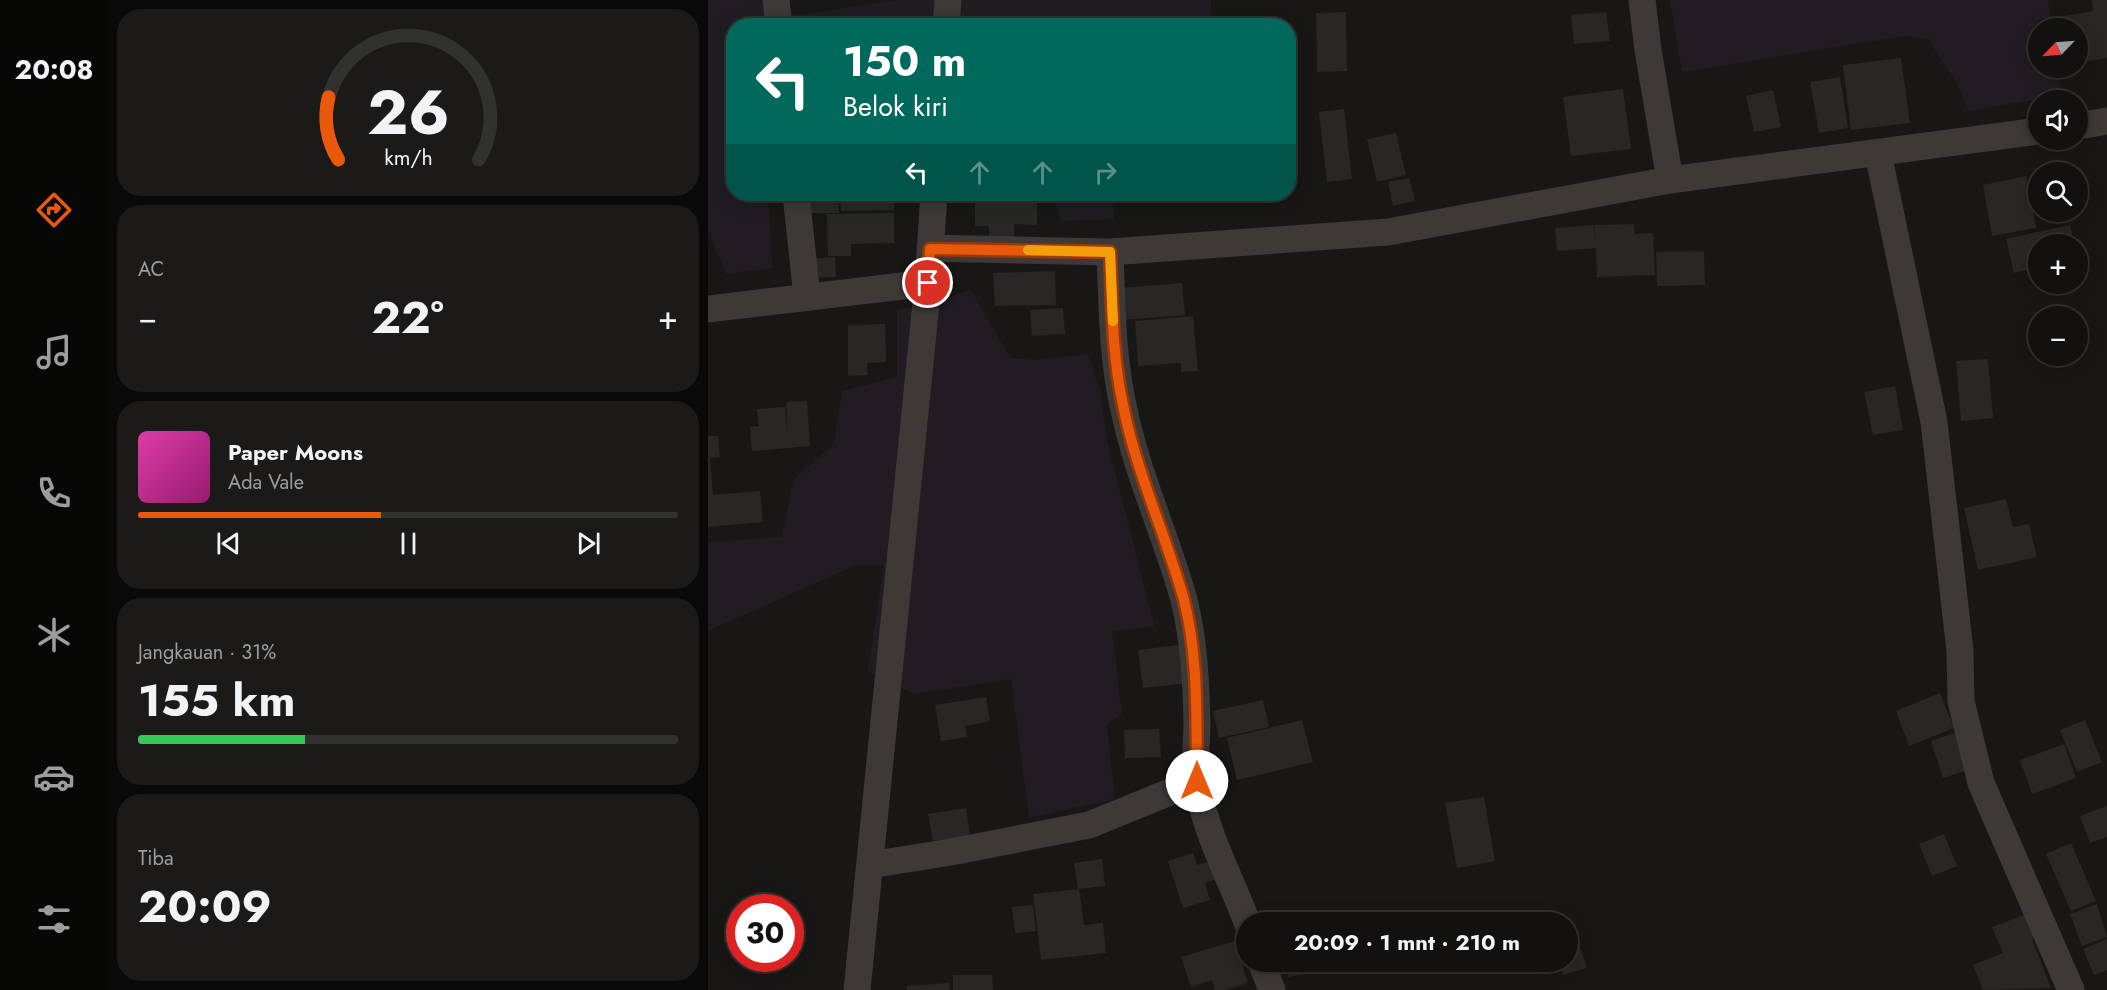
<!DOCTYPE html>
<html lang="id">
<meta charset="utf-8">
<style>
body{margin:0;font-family:Jost,sans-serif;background:#1b1a19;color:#f1f3f6;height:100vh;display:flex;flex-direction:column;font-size:22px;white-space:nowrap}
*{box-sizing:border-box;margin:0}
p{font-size:20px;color:#9c9d9f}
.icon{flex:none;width:33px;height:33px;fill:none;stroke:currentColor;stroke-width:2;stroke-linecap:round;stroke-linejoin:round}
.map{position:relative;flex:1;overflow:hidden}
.drawer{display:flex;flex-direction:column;gap:9px;padding:9px;background:#0a0909;width:600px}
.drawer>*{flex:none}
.top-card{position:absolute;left:18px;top:18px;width:570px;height:183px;border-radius:24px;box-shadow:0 3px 15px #0003,0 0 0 2px #313130;background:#00695c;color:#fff;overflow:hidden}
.needle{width:39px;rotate:245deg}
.buttons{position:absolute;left:1320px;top:18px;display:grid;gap:12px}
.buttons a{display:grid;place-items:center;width:60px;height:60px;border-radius:50%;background:#121110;box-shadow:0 3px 15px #0003,0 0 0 2px #313130;font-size:30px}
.speed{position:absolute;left:18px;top:894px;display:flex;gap:12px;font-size:30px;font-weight:700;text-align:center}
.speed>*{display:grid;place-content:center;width:78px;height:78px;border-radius:50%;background:#121110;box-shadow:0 3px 15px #0003,0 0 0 2px #313130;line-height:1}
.speed .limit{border:9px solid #d22;background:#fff;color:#111}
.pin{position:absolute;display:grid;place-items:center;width:51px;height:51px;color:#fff;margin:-26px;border:3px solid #fff;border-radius:50%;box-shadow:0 2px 6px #0007}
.me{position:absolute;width:66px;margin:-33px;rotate:0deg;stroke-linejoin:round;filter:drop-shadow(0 0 4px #0008)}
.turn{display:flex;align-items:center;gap:21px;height:126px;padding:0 18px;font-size:27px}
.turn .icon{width:78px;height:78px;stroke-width:2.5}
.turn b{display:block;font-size:42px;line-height:51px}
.lanes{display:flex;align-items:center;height:57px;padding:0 18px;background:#0003;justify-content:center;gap:30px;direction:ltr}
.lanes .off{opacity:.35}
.big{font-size:45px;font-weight:700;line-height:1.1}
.drawer .card{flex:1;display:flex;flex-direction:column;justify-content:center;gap:9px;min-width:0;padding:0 21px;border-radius:24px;background:#1b1a19}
.drawer .dial{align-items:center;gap:0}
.dial svg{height:156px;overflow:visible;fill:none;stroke:#313130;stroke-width:7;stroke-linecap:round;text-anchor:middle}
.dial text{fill:#f1f3f6;stroke:none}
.song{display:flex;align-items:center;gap:18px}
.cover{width:72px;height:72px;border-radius:9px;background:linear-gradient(135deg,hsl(320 70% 55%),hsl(320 70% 35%))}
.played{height:6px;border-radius:3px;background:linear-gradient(90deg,#ea580c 45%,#313130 45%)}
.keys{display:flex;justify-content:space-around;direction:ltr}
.heat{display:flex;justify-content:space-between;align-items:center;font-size:33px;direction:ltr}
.charge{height:9px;border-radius:4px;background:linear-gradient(90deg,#34c759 31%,#313130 0)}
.trip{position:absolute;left:528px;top:912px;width:342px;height:60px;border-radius:30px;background:#121110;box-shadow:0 3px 15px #0003,0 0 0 2px #313130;font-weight:700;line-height:60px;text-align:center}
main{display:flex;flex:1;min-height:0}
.tabs{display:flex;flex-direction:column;width:108px;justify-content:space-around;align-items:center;background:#070706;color:#9c9d9f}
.tabs .icon{width:42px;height:42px}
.tabs .on{color:#ea580c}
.tabs b{font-size:27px;color:#f1f3f6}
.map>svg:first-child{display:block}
</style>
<main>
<nav class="tabs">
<b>20:08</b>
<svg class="icon on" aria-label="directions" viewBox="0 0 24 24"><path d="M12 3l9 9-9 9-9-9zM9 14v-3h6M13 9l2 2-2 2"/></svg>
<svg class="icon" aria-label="music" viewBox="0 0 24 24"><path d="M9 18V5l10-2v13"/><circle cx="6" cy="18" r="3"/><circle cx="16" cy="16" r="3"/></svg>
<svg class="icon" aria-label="phone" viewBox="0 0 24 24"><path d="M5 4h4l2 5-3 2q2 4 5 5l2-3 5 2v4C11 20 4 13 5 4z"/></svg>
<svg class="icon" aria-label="climate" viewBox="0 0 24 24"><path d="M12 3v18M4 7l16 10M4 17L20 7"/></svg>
<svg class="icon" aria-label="car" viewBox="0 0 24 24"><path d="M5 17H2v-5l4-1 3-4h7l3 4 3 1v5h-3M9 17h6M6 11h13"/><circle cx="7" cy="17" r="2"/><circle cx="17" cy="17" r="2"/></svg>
<svg class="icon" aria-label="filters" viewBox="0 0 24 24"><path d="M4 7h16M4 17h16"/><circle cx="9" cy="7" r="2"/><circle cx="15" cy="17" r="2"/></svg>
</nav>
<section class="drawer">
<div class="card dial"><svg viewBox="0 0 100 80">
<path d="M14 69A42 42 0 1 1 86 69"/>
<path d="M14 69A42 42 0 0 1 9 37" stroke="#ea580c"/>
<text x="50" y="56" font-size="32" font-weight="700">26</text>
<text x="50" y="72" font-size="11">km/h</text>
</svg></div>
<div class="card"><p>AC</p>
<div class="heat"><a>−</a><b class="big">22°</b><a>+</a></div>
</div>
<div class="card">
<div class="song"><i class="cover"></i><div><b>Paper Moons</b><p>Ada Vale</p></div></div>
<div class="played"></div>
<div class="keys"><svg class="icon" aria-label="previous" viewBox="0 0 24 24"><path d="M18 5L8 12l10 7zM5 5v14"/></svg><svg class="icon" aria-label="pause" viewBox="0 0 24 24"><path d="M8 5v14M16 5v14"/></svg><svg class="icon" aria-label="next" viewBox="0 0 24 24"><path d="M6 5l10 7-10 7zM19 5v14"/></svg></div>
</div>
<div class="card"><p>Jangkauan · 31%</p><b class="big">155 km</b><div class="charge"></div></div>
<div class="card"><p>Tiba</p><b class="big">20:09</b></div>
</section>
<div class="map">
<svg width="1399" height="990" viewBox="0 0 1399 990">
<rect width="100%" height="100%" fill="#181716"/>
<!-- green -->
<path fill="#201c22" d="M0,0H53L58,15L100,14L189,0H503V25L26,26V194H60L64,268L18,274L0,231Z
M962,0H1340L1344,28H1330V68H1349L1353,95L1260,111L1250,86L1220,39L1197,36L974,72Z
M344,194H404L406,219L353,221Z
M263,290L303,358L328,360L380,354L392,390L399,441L447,627L404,631L414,714L399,725L407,799L321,818L303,679L206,694L160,671L176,565H148L0,631V542L74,537L85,480L126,444L134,391L189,377V310L224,303Z"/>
<!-- building -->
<path fill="#292726" d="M1384,0H1399V58L1380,61L1376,39L1370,40V28H1353L1351,17L1385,11Z
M638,12L639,71L609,72L608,13Z
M898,12L902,41L866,44L863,15Z
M1193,58L1202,123L1143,130L1135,65Z
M1132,77L1140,128L1111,133L1102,82Z
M915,89L923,149L863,156L855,97Z
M1065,90L1073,127L1046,132L1038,96Z
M636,109L644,179L619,182L611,112Z
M688,133L698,175L669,182L659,139Z
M1318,176L1328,228L1284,236L1275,185Z
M701,178L707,201L685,206L680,182Z
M103,194H130L131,213H103Z
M132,194H186V210L133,211Z
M267,194H329V225L306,224V238H281V226H267Z
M423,194H460V197L423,201Z
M186,213V243L143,244V256H120L119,214Z
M926,224L927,234L945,233L947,275L889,277L887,225Z
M886,225L888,248L849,251L847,228Z
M1362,225L1366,244H1330V267L1306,273L1298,239Z
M996,251L997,285L949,286L948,252Z
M127,257L128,277L105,278L104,259Z
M347,271L348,305L287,306L285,273Z
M474,283L477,315L413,320L411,288Z
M355,308L357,334L324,336L322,310Z
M485,316L490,371L473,372V363L430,366L427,321Z
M177,324L178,362L159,363V375L140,376V325Z
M1280,359L1285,418L1253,421L1248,361Z
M1187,386L1195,430L1165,435L1156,392Z
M99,401L102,446L44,451L42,427L51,426L49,409L77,407L80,438L78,402Z
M0,436H10L12,457L2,458L5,495L52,491L55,522L0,527Z
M1298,499L1305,527L1321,524L1329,557L1270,570L1256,508Z
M478,644L482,683L435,688L430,650Z
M1232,693L1246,728L1201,746L1188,711Z
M278,697L282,721L257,726L259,737L233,741L227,705Z
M555,700L561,727L511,738L505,711Z
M594,720L605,762L529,780L519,738Z
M1377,720L1394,762L1369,772L1352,730Z
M451,729L453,757L417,758L416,730Z
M1249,732L1262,769L1235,778L1223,741Z
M1356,744L1368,778L1324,794L1312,760Z
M776,797L787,861L749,868L737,803Z
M1399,806V837L1382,843L1372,816Z
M258,808L262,836L225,841L220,814Z
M1236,834L1249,866L1224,876L1211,844Z
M1363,843L1388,901L1363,911L1338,854Z
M485,853L489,865L504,861L509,879L497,883L502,900L475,908L460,861Z
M394,859L397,886L370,889L366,863Z
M371,889L376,925L395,923L398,953L333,960L325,894Z
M1389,904L1399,937L1374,946L1362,914Z
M325,905L328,931L307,933L304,907Z
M1324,912L1333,935L1324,939L1343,988L1275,990L1265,965L1295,953L1284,927Z
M868,936L879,968L855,975L850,962H860V939Z
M1399,939V970L1386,975L1375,949Z
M527,941L540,983L517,990H507L504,980L483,987L473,957Z
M578,962H627L628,969L580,977Z
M245,975H284L285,990H245Z
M241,983L242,990H199L198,986Z"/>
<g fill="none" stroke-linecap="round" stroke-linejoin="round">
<!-- street -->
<path stroke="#3c3937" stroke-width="27" d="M68,0L71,26
M934,0L940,50L962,180
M238,26L240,0
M1370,126L1399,121
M1170,153L1226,422L1252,651L1253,701L1273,783L1363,990
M88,194L99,297
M222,248L402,252L680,232L962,180L1330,131
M402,252C404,302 404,356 415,405C428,472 458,535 476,600C486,640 488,682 489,722C489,741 486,762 489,781C496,830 522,877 539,922
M0,309L220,283
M162,865L243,852L381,825L489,781
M553,962L564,990
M149,990L220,283L226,194"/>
</g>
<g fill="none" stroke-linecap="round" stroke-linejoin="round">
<defs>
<path id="route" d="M220,283L222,249L402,252C404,302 404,355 415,405C428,472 458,535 476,600C491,659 488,721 489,781"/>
</defs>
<!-- route casing -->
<use href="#route" stroke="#983908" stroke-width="15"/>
<!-- route -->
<use href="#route" stroke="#ea580c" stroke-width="10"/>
<!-- slow -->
<path stroke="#f59e0b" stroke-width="10" d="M320,250L402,252L405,321"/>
</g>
</svg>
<div class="buttons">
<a><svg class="needle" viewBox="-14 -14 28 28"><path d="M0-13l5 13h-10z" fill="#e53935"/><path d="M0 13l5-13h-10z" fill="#9c9d9f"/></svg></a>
<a><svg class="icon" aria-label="sound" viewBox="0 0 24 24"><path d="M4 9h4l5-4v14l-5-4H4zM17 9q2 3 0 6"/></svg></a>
<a><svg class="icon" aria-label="search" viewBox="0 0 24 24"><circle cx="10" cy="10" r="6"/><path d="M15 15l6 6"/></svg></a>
<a>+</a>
<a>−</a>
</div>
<div class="speed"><div class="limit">30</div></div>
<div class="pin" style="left:220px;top:283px;background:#d93025"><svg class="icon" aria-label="arrive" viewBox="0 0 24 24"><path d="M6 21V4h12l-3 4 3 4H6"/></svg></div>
<svg class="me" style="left:489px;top:781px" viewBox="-20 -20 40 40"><circle r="19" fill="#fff"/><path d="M0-13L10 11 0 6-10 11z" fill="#ea580c"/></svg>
<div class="trip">20:09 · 1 mnt · 210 m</div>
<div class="top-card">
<div class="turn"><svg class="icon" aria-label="left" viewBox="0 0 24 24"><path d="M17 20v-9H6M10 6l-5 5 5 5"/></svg><div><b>150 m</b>Belok kiri</div></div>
<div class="lanes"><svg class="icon" aria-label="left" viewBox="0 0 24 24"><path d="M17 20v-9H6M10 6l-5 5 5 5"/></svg><svg class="icon off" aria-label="ahead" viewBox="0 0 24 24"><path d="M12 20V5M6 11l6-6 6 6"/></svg><svg class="icon off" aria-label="ahead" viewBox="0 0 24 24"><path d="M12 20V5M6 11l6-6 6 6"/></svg><svg class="icon off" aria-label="right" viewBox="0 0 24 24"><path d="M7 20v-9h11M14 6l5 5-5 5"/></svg></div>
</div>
</div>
</main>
